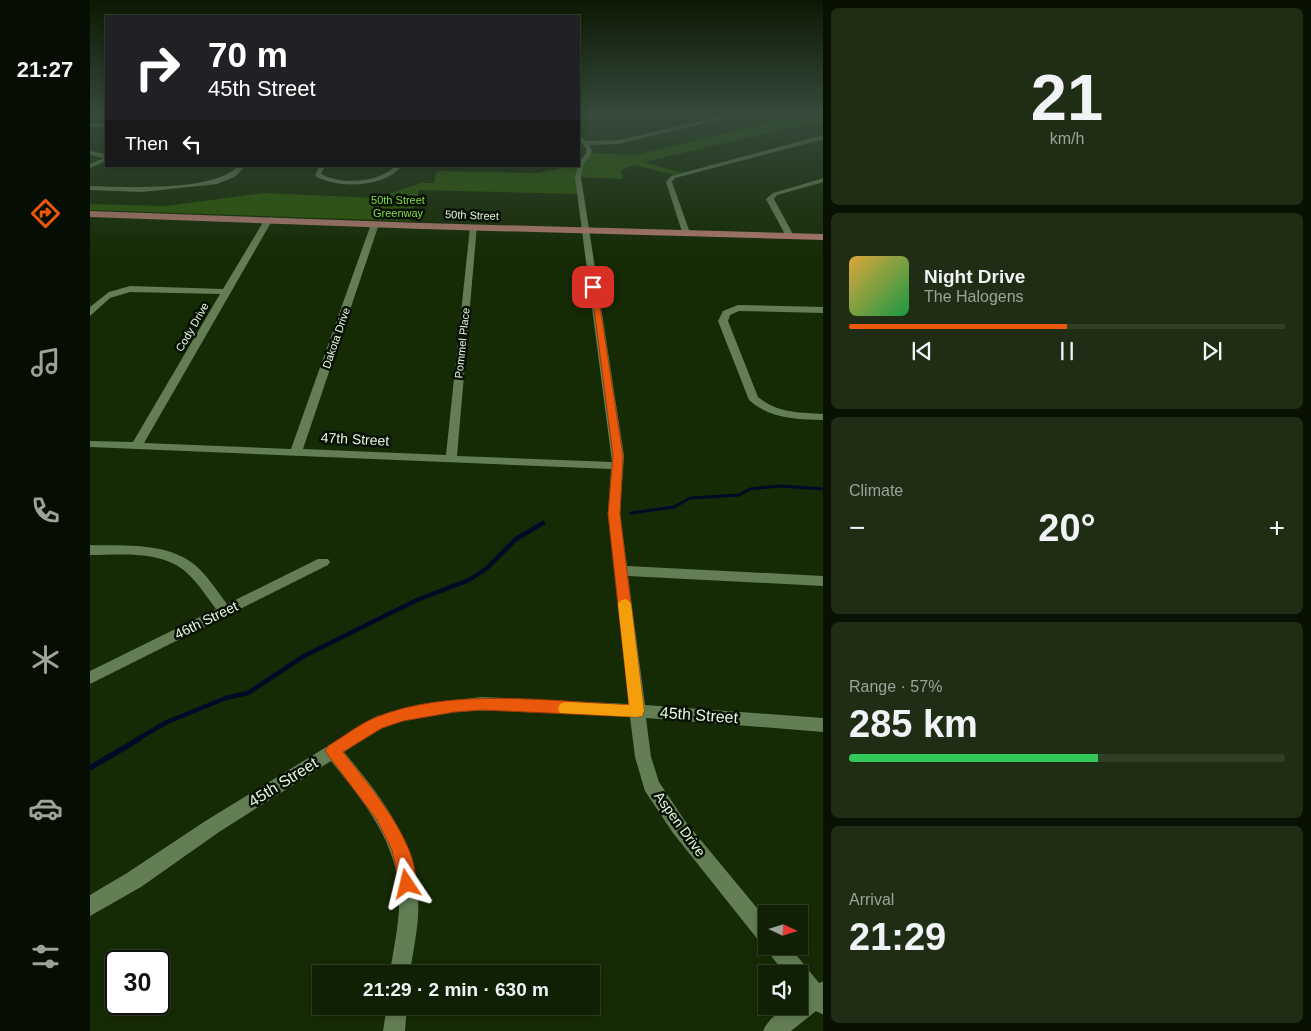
<!DOCTYPE html>
<meta charset="utf-8">
<style>
body{margin:0;font-family:Arial,sans-serif;background:#1e2d13;color:#f1f3f6;height:100vh;display:flex;flex-direction:column;font-size:19px;white-space:nowrap}
*{box-sizing:border-box;margin:0}
p{font-size:16px;color:#9ca39a}
.icon{flex:none;width:28px;height:28px;fill:none;stroke:currentColor;stroke-width:2;stroke-linecap:round;stroke-linejoin:round}
.map{position:relative;flex:1;overflow:hidden}
.panel{display:flex;flex-direction:column;gap:8px;padding:8px;background:#091202;width:488px}
.panel>*{flex:none}
.hud{position:absolute;left:15px;top:15px;width:475px;height:152px;border-radius:0px;box-shadow:0 2px 8px #0003,0 0 0 1px #303e26;background:#202124;color:#fff;overflow:hidden}
.needle{width:32px;rotate:94deg}
.fabs{position:absolute;left:668px;top:905px;display:grid;gap:10px}
.fabs a{display:grid;place-items:center;width:50px;height:50px;border-radius:0px;background:#102004;box-shadow:0 2px 8px #0003,0 0 0 1px #303e26;font-size:25px}
.speed{position:absolute;left:15px;top:950px;display:flex;gap:10px;font-size:25px;font-weight:700;text-align:center}
.speed>*{display:grid;place-content:center;width:65px;height:65px;border-radius:50%;background:#102004;box-shadow:0 2px 8px #0003,0 0 0 1px #303e26;line-height:1}
.speed .limit{border:2px solid #111;border-radius:8px;background:#fff;color:#111}
.pin{position:absolute;display:grid;place-items:center;width:42px;height:42px;color:#fff;margin:-21px;border-radius:10px;box-shadow:0 2px 8px #0006}
.me{position:absolute;width:55px;margin:-28px;rotate:350deg;stroke-linejoin:round;filter:drop-shadow(0 0 4px #0008)}
.turn{display:flex;align-items:center;gap:18px;height:105px;padding:0 20px;font-size:22px}
.turn .icon{width:65px;height:65px;stroke-width:2.5}
.turn b{display:block;font-size:35px;line-height:42px}
.then{display:flex;align-items:center;height:48px;padding:0 20px;background:#0003;gap:10px;font-size:19px}
.big{font-size:38px;font-weight:700;line-height:1.1}
.panel .tile{flex:1;display:flex;flex-direction:column;justify-content:center;gap:8px;min-width:0;padding:0 18px;border-radius:8px;background:#1e2d13}
.panel .dial{align-items:center;gap:0}
.dial b{font-size:65px;line-height:1}
.song{display:flex;align-items:center;gap:15px}
.cover{width:60px;height:60px;border-radius:8px;background:linear-gradient(135deg,hsl(40 70% 55%),hsl(140 70% 35%))}
.played{height:5px;border-radius:2px;background:linear-gradient(90deg,#ea580c 50%,#303e26 50%)}
.keys{display:flex;justify-content:space-around;direction:ltr}
.heat{display:flex;justify-content:space-between;align-items:center;font-size:28px;direction:ltr}
.charge{height:8px;border-radius:4px;background:linear-gradient(90deg,#34c759 57%,#303e26 0)}
.trip{position:absolute;left:222px;top:965px;width:288px;height:50px;border-radius:0px;background:#102004;box-shadow:0 2px 8px #0003,0 0 0 1px #303e26;font-weight:700;line-height:50px;text-align:center}
main{display:flex;flex:1;min-height:0}
.tab-bar{display:flex;flex-direction:column;width:90px;justify-content:space-around;align-items:center;background:#060d02;color:#9ca39a}
.tab-bar .icon{width:35px;height:35px}
.tab-bar .on{color:#ea580c}
.tab-bar b{font-size:22px;color:#f1f3f6}
.map>svg:first-child{display:block}
</style>
<main>
<nav class="tab-bar">
<b>21:27</b>
<svg class="icon on" aria-label="directions" viewBox="0 0 24 24"><path d="M12 3l9 9-9 9-9-9zM9 14v-3h6M13 9l2 2-2 2"/></svg>
<svg class="icon" aria-label="music" viewBox="0 0 24 24"><path d="M9 18V5l10-2v13"/><circle cx="6" cy="18" r="3"/><circle cx="16" cy="16" r="3"/></svg>
<svg class="icon" aria-label="phone" viewBox="0 0 24 24"><path d="M5 4h4l2 5-3 2q2 4 5 5l2-3 5 2v4C11 20 4 13 5 4z"/></svg>
<svg class="icon" aria-label="climate" viewBox="0 0 24 24"><path d="M12 3v18M4 7l16 10M4 17L20 7"/></svg>
<svg class="icon" aria-label="car" viewBox="0 0 24 24"><path d="M5 17H2v-5l4-1 3-4h7l3 4 3 1v5h-3M9 17h6M6 11h13"/><circle cx="7" cy="17" r="2"/><circle cx="17" cy="17" r="2"/></svg>
<svg class="icon" aria-label="filters" viewBox="0 0 24 24"><path d="M4 7h16M4 17h16"/><circle cx="9" cy="7" r="2"/><circle cx="15" cy="17" r="2"/></svg>
</nav>
<div class="map">
<svg width="734" height="1031" viewBox="0 0 734 1031">
<rect width="100%" height="100%" fill="#152b05"/>
<!-- green -->
<path fill="#2b5605" d="M723,112H733V125H712L554,162L591,173L585,175L544,165L531,170L533,179L488,177L490,194L329,190L320,221L0,210V204L76,206L174,193L286,198L331,183H344L347,171L448,173L471,168L473,166H489L499,153L545,155Z"/>
<g fill="none" stroke-linecap="round" stroke-linejoin="round">
<!-- stream-far2 -->
<path stroke="#000a27" stroke-width="3" d="M541,513L584,507L600,498L649,495L660,489L690,486L734,489"/>
<!-- stream-far1 -->
<path stroke="#000a27" stroke-width="4.5" d="M46,740L77,722L136,698L158,693L214,656L327,600L379,580L397,568L426,539L453,523"/>
<!-- stream -->
<path stroke="#000a27" stroke-width="5.5" d="M0,768L49,739"/>
<!-- minor -->
<path fill="#637e55" fill-rule="evenodd" d="M514,112H526L489,122V118Z
M648,112H660L529,144L499,145C506,154 498,156 494,164C492,167 492,173 491,177L534,456L530,514L537,566L734,576V586L538,576L555,705L734,718V732L556,718L561,757L569,782L595,821L676,919V944L669,941L583,833L555,791L545,757L540,717C464,714 365,699 293,728C280,733 267,744 254,752C289,794 326,840 328,897C330,923 323,949 320,974H300C303,949 310,923 309,898C309,843 273,801 241,761L129,832L51,887L0,916V895L37,873L117,820L287,716L339,703L392,697L539,704L518,514L521,469L0,447V441L43,442L130,294L40,292L20,298L0,316V307L19,292L40,286L133,289L175,219L182,217L183,219L54,443L201,449L281,224L288,222L289,224L213,449L356,455L380,227L387,225L367,456L522,462L485,177L489,162L496,153V148L489,140V135L496,141L529,140Z
M0,123H16V127H0Z
M734,135V139L585,178L582,182L600,233L593,235L576,182L581,176Z
M0,151L16,154V161L0,168V164L14,158L0,155Z
M148,166H155L146,176L127,184L52,192L0,190V186C34,187 125,192 148,166Z
M229,166H235L231,174C250,185 290,183 305,166H312C294,188 248,189 225,176Z
M734,178V182L687,195L684,199L704,236L697,238L676,199L683,193Z
M648,305L734,307V313L649,311L640,315L638,321L668,397C687,413 710,413 734,414V420C707,419 680,419 659,400L628,321L633,311Z
M0,545C34,546 77,542 105,565C117,575 127,591 137,604L228,559H238L240,562L238,565L0,684V671L126,609C117,597 108,583 97,573C72,550 31,555 0,555Z
M676,946H699L729,983L734,981V1015L726,1011L701,1031H673C679,1017 694,1006 709,1006V998L713,995L709,990V974H695L679,953Z
M297,1006H317L315,1031H293Z"/>
<!-- major -->
<path fill="#ac776e" fill-rule="evenodd" d="M0,211L333,223L734,234V240L333,229L0,217Z"/>
</g>
<!-- sky -->
<linearGradient id="sky" x2="0" y2="1"><stop stop-color="#0c1803"/><stop offset="0.44" stop-color="#354a3b"/><stop offset="1" stop-color="#354a3b" stop-opacity="0"/></linearGradient>
<rect width="734" height="257" fill="url(#sky)"/>
<!-- route -->
<path fill="#ea580c" stroke="#983908" d="M501,285L507,287L533,456L530,514L554,711L552,716L546,717L392,710L365,712L313,721L292,728L253,752C275,780 338,853 323,890L317,892L311,890L302,850L287,820L238,755L235,751L238,746C253,737 268,725 284,718C359,687 458,701 539,705L518,514L523,456Z"/>
<!-- slow -->
<path fill="#f59e0b" d="M535,599L539,601L541,604L554,711L552,716L546,717L470,713L468,709L470,704L475,702L539,705L528,604L530,601Z"/>
<g text-anchor="middle" dominant-baseline="central" stroke-width="5" stroke-linejoin="round" paint-order="stroke">
<!-- far-park labels -->
<g font-size="11" fill="#84da48" stroke="#071103">
<text x="308" y="200">50th Street<tspan x="308" dy="13">Greenway</tspan></text>
</g>
<!-- far-street labels -->
<g font-size="11" fill="#e9f8e1" stroke="#071103">
<text transform="translate(382 215) rotate(2)">50th Street</text>
<text transform="translate(102 327) rotate(-60)">Cody Drive</text>
<text transform="translate(246 338) rotate(-71)">Dakota Drive</text>
<text transform="translate(372 343) rotate(-84)">Pommel Place</text>
</g>
<!-- street labels -->
<g font-size="14" fill="#e9f8e1" stroke="#071103">
<text transform="translate(265 439) rotate(3)">47th Street</text>
<text transform="translate(116 620) rotate(-26)">46th Street</text>
<text transform="translate(590 824) rotate(54)">Aspen Drive</text>
</g>
<!-- near-street labels -->
<g font-size="16" fill="#e9f8e1" stroke="#071103">
<text transform="translate(609 715) rotate(4)">45th Street</text>
<text transform="translate(193 782) rotate(-32)">45th Street</text>
</g>
</g>
</svg>
<div class="fabs">
<a><svg class="needle" viewBox="-14 -14 28 28"><path d="M0-13l5 13h-10z" fill="#e53935"/><path d="M0 13l5-13h-10z" fill="#9ca39a"/></svg></a>
<a><svg class="icon" aria-label="sound" viewBox="0 0 24 24"><path d="M4 9h4l5-4v14l-5-4H4zM17 9q2 3 0 6"/></svg></a>
</div>
<div class="speed"><div class="limit">30</div></div>
<div class="pin" style="left:503px;top:287px;background:#d93025"><svg class="icon" aria-label="arrive" viewBox="0 0 24 24"><path d="M6 21V4h12l-3 4 3 4H6"/></svg></div>
<svg class="me" style="left:317px;top:884px" viewBox="-20 -20 40 40"><path d="M0-17L14 15 0 8-14 15z" fill="#ea580c" stroke="#fff" stroke-width="4"/></svg>
<div class="trip">21:29 · 2 min · 630 m</div>
<div class="hud">
<div class="turn"><svg class="icon" aria-label="right" viewBox="0 0 24 24"><path d="M7 20v-9h11M14 6l5 5-5 5"/></svg><div><b>70 m</b>45th Street</div></div>
<div class="then">Then<svg class="icon" aria-label="left" viewBox="0 0 24 24"><path d="M17 20v-9H6M10 6l-5 5 5 5"/></svg></div>
</div>
</div>
<section class="panel">
<div class="tile dial"><b>21</b><p>km/h</p></div>
<div class="tile">
<div class="song"><i class="cover"></i><div><b>Night Drive</b><p>The Halogens</p></div></div>
<div class="played"></div>
<div class="keys"><svg class="icon" aria-label="previous" viewBox="0 0 24 24"><path d="M18 5L8 12l10 7zM5 5v14"/></svg><svg class="icon" aria-label="pause" viewBox="0 0 24 24"><path d="M8 5v14M16 5v14"/></svg><svg class="icon" aria-label="next" viewBox="0 0 24 24"><path d="M6 5l10 7-10 7zM19 5v14"/></svg></div>
</div>
<div class="tile"><p>Climate</p>
<div class="heat"><a>−</a><b class="big">20°</b><a>+</a></div>
</div>
<div class="tile"><p>Range · 57%</p><b class="big">285 km</b><div class="charge"></div></div>
<div class="tile"><p>Arrival</p><b class="big">21:29</b></div>
</section>
</main>
